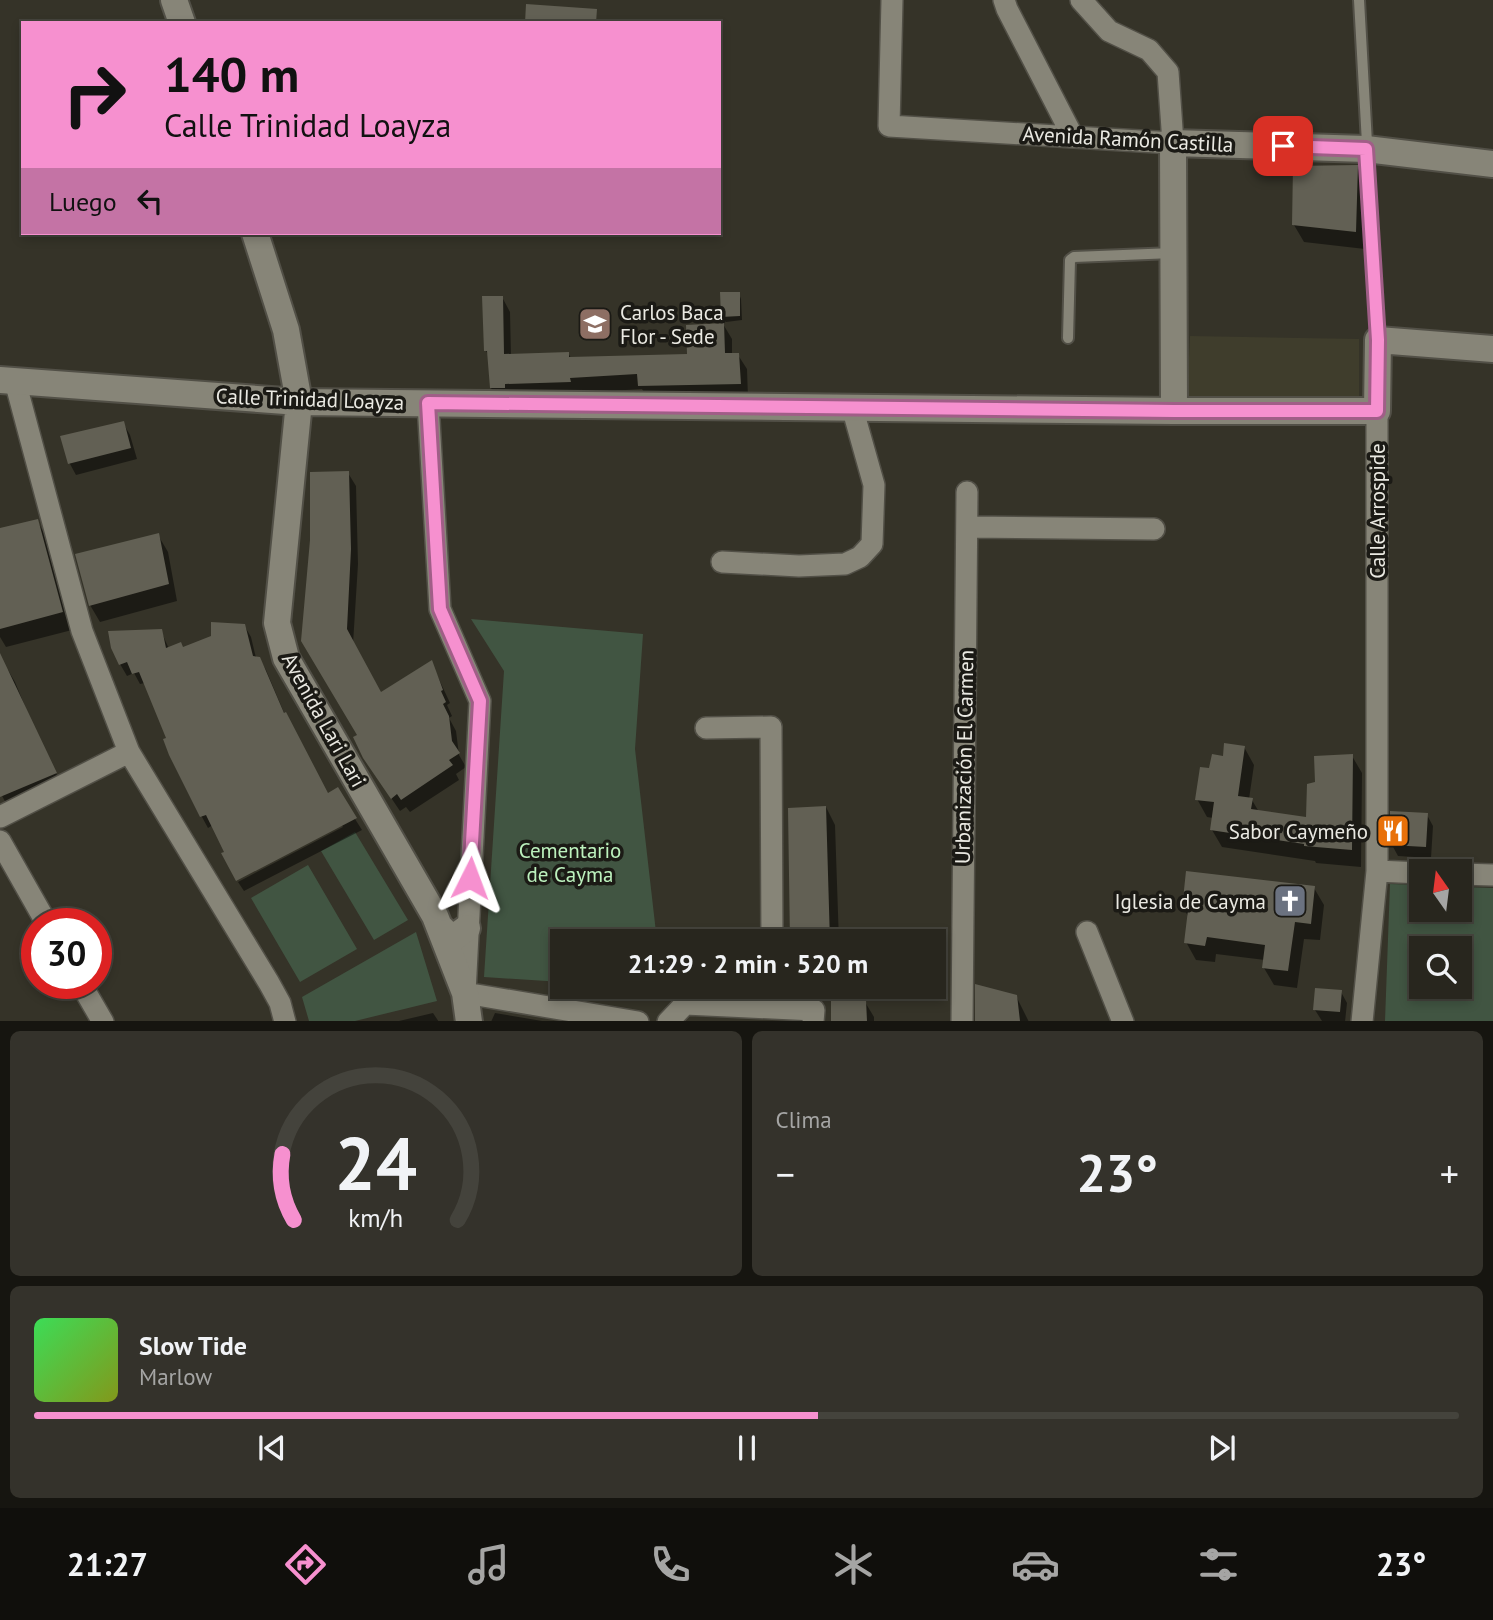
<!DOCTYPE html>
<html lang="es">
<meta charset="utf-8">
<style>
body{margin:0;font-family:"PT Sans",sans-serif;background:#34322b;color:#f1f3f6;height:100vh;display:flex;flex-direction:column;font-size:26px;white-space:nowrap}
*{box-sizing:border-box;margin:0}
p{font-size:23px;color:#a5a5a4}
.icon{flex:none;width:38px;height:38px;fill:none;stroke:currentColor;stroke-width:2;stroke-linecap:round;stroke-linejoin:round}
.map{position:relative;height:1021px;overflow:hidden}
.side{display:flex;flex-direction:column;gap:10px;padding:10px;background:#161510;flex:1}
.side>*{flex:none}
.hud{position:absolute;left:21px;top:21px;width:700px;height:214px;border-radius:0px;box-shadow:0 4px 10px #0003,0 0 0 2px #44433c;background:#f690cf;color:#111;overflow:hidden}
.needle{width:46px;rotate:346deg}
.buttons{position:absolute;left:1409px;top:859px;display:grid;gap:14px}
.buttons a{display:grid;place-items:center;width:63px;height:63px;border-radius:0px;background:#28261e;box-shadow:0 4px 10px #0003,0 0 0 2px #44433c;font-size:35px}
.speed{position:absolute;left:21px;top:908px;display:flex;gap:14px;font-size:35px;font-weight:700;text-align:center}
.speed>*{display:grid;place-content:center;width:91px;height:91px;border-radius:50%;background:#28261e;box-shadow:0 4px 10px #0003,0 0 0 2px #44433c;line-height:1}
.speed .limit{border:10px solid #d22;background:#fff;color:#111}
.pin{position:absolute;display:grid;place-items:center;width:60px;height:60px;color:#fff;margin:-30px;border-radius:14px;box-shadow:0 4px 10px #0006}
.me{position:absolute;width:77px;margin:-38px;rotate:3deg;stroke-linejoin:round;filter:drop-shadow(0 0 5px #0008)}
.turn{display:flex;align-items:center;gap:24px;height:147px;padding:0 28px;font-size:32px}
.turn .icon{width:91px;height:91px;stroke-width:2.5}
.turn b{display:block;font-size:49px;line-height:60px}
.then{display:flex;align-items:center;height:66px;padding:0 28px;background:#0003;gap:14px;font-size:26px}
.big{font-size:52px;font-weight:600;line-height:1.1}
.side .card{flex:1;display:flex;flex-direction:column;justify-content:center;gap:10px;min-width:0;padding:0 24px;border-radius:10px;background:#34322b}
.side .dial{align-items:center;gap:0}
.dial svg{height:182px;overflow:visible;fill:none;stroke:#44433c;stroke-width:7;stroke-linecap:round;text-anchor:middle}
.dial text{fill:#f1f3f6;stroke:none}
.song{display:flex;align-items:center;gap:21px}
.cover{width:84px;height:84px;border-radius:10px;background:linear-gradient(135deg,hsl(130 70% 55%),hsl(70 70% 35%))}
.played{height:7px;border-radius:4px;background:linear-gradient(90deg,#f690cf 55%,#44433c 55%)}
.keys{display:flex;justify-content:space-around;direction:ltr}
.heat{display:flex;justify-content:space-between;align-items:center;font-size:38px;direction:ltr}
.side .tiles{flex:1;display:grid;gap:10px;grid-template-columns:1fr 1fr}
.card:last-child{grid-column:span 2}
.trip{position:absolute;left:550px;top:929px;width:396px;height:70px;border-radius:0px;background:#28261e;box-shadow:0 4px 10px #0003,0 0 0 2px #44433c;font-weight:600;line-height:70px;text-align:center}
.menu{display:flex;height:112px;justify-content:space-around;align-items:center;background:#100f0c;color:#a5a5a4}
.menu .icon{width:49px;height:49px}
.menu .on{color:#f690cf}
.menu b{font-size:32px;color:#f1f3f6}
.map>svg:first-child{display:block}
</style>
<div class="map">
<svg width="1493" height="1022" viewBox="0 0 1493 1022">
<rect width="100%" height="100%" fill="#353328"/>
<!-- built -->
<path fill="#3f3d2c" d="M1190,336L1359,339V401L1187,400Z"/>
<!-- green -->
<path fill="#415542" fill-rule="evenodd" d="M471,619L643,634L635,749L657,941L562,942V982L484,977L504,671Z
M355,832L408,920L374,940L321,851Z
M308,865L357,949L300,982L251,898Z
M1390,884L1421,885V910H1460V887L1493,888V1021H1385ZM1460,948V987H1421V948Z
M416,932L437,1001L355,1021H309L302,997Z"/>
<!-- shadow -->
<path fill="#0007" d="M1357,167L1367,184L1365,249L1304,242L1294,225Z
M739,294L741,299L742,320L726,322L723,317Z
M502,297L510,312L511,356L568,353L571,358L689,356L723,324L732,339V355H738L747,369L748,398L648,400L642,389L578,393L500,402L491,388L489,356L486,351Z
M123,423L130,435L137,459L76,475L70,464L63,437Z
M348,473L356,486L358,564L353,644L380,694L431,662L450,703L447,705L452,716L449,718L456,731L459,755L466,767L456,774L459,780L410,812L406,807L400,811L373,771L359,735L303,641Z
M37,521L47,538L72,630L6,647L0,637V529Z
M158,535L168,552L177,601L100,622L90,605Z
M244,625L251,637L256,658H259L266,670L285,715L328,795L355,819L362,830L244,891L238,882L343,827L341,824L226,853L213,825L208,828L202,817L171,754L168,738L145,683L140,684L134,673L127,676L120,664L161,631L169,649H182Z
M0,655L5,672L8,670L15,682L36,733L62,785L8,807L0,792Z
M1244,747L1254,765L1249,799L1252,800L1259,812L1307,819L1317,783L1352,756L1362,773L1361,867L1316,863L1315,861L1222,847L1212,830L1213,818L1207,817L1197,799L1211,770L1224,758Z
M826,807L835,825L839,942H792Z
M1427,815L1433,826L1431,858L1398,856L1392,845Z
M1314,888L1324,905L1320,940L1304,939L1297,988L1274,985L1264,968L1265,960L1216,954L1215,962L1196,960L1186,942L1189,918L1184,909Z
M977,986L1016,996L1029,1022H977Z
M801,987H840L802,989Z
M1341,992L1347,1003L1345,1022L1322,1021L1315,1010Z
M865,1002L874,1017V1022H833L832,1003Z
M433,1013L439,1022H399V1021Z
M495,1013L548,1022H491Z"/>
<!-- building -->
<path fill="#626054" d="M526,4L597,9L596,23H525Z
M1358,165L1356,232L1292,225L1293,166Z
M720,292H740V316L721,317Z
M482,296H503L504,354L569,352V357L687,354L686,325L724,323L725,353H739L741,384L638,386L637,374L570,378L571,382L505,384V388H490L487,351H484Z
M124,421L131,448L68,464L60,436Z
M349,471L351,549L347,629L381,692L432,660L443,690L441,691L446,702L443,704L449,716L452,741L460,753L449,760L453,765L401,800L397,794L391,799L363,758L353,737L357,735L301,641L310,540V472Z
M38,519L63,612L0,629V528Z
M159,533L169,584L89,606L75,554Z
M211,622L245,624L253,656L260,657L284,713L286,712L328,793L338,787L357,818L236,881L221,853L224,852L206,815L200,817L169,755L163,739L166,738L139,672L132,674L127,662L119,665L111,648L108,631L162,629L166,648L181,642L183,647L211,636Z
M0,653L57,773L0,797Z
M1224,743L1245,746L1238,796L1253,798L1251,809L1306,817L1307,784L1315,782L1314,756L1353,754L1352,850L1304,846V844L1210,830L1214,802L1195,800L1200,767L1209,768L1212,754L1223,756Z
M826,806L830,942H790L788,808Z
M1390,811L1428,813L1426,847L1390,845Z
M1186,871L1315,886L1311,924L1295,922L1288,971L1262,968L1265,945L1207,937L1205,946L1184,943L1188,910L1182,909Z
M975,984L1017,995L1020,1021H975Z
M1315,988L1342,990L1340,1012L1313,1010Z
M866,1000L867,1021H831V1001Z"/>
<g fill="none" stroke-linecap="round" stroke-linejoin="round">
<defs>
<path id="service" d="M1359,0L1378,340
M1068,338L1070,260L1074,257L1173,253"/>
<path id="minor" d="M892,0L889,126L1173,143L1168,72L1149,50L1109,31L1081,0
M1004,0L1007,9L1073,137
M15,381L82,631L129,752L269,983L280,1003L285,1022
M428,403L440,609L480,701L465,993L638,1022
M967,527L1154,529
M722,562L799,566L845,564L860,557L872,544L874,485L852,407
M706,728L771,727L772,942
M0,817L129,752
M0,841L47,924
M1377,871L1421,873
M1460,874L1493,875
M1087,932L1123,1022
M81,984L103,1022
M668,1022L685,1004L814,1010L813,1022
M962,1022L967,492
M1362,1022L1377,871V411"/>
<path id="tertiary" d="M174,0L182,23
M255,233L286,330L299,402L277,623L286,658L435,916L465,993L469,1022
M0,380L299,402L1174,411H1377L1378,340L1493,349
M1174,411L1173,143L1366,149L1493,164
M440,927L449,936H456L467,928"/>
</defs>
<!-- service casing -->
<use href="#service" stroke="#525047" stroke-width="14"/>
<!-- minor casing -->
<use href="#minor" stroke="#525047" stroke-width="24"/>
<!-- tertiary casing -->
<use href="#tertiary" stroke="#525047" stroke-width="30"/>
<!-- service -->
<use href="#service" stroke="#878578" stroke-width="10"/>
<!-- minor -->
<use href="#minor" stroke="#878578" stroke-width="21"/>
<!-- tertiary -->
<use href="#tertiary" stroke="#878578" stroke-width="26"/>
</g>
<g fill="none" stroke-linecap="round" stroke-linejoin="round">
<defs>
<path id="route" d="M470,878L480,701L440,609L428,403L1174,411H1377L1378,340L1366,149L1283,146"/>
</defs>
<!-- route casing -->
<use href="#route" stroke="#a05e87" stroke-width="18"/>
<!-- route -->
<use href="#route" stroke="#f690cf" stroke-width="12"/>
</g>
<!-- icons -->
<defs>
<symbol id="school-square" viewBox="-11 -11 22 22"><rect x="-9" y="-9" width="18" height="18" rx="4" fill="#8d6e63" stroke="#1b1a15"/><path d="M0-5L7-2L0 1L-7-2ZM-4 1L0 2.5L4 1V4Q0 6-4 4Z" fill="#fff"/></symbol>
<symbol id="restaurant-square" viewBox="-11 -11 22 22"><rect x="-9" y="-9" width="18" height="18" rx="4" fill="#e8710a" stroke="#1b1a15"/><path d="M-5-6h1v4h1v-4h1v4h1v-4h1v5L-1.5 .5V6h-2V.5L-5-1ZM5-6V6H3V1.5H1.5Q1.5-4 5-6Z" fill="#fff"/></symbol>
<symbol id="church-square" viewBox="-11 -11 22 22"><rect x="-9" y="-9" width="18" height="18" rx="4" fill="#6b7280" stroke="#1b1a15"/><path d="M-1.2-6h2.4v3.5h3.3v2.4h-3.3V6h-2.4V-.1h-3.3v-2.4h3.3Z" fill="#fff"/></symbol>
</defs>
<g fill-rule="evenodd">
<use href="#school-square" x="576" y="305" width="38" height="38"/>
<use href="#restaurant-square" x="1374" y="812" width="38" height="38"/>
<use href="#church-square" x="1271" y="882" width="38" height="38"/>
</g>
<g text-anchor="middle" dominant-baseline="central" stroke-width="7" stroke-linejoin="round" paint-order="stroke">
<!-- street labels -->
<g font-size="21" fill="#eae9e2" stroke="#1b1a15">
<text transform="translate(1128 139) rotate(3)">Avenida Ramón Castilla</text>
<text transform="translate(310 399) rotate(2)">Calle Trinidad Loayza</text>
<text transform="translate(1377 511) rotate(-90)">Calle Arrospide</text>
<text transform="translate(324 720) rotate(61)">Avenida Lari Lari</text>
<text transform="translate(964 757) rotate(-89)">Urbanización El Carmen</text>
</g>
<!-- poi labels -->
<g font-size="21" fill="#eae9e2" stroke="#1b1a15" text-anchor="end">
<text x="620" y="312" text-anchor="start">Carlos Baca<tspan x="620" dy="24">Flor - Sede</tspan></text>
<text x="1368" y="831">Sabor Caymeño</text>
<text x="1266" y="901">Iglesia de Cayma</text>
</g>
<!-- park labels -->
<g font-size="21" fill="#bcf1bd" stroke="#1b1a15">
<text x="570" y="850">Cementario<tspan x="570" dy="24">de Cayma</tspan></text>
</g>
</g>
</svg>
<div class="buttons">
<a><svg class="needle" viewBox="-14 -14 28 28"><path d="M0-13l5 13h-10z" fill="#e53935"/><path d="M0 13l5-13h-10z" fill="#a5a5a4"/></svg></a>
<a><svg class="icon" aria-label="search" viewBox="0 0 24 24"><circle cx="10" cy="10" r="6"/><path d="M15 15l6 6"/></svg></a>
</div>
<div class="speed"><div class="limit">30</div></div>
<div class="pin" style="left:1283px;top:146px;background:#d93025"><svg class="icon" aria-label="arrive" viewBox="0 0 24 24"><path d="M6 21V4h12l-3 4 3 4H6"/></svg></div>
<svg class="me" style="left:470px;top:878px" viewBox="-20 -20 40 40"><path d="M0-17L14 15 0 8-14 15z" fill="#f690cf" stroke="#fff" stroke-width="4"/></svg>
<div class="trip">21:29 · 2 min · 520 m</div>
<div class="hud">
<div class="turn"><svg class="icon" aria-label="right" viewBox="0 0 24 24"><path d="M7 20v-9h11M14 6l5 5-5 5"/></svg><div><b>140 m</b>Calle Trinidad Loayza</div></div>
<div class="then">Luego<svg class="icon" aria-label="left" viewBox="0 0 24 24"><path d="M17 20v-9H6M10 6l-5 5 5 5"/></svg></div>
</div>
</div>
<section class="side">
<div class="tiles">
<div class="card dial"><svg viewBox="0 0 100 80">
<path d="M14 69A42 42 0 1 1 86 69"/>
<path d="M14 69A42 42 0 0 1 9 40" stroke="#f690cf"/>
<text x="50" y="56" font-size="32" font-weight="700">24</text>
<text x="50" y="72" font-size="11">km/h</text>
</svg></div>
<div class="card"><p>Clima</p>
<div class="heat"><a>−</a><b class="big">23°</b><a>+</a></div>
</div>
<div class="card">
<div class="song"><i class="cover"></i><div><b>Slow Tide</b><p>Marlow</p></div></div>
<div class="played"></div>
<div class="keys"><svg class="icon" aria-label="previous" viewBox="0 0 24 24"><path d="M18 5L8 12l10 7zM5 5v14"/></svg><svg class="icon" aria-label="pause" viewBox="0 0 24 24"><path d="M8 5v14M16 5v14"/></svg><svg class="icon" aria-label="next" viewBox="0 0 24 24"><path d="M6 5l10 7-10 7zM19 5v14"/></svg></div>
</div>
</div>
</section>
<nav class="menu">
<b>21:27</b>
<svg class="icon on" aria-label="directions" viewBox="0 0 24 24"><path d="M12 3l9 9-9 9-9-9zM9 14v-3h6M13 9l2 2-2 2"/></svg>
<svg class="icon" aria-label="music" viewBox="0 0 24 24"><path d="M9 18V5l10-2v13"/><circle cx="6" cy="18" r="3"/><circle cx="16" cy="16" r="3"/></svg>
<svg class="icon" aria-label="phone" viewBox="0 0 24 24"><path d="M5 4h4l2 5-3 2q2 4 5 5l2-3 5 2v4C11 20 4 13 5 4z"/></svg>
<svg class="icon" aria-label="climate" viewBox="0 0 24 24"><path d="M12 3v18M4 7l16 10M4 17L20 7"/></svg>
<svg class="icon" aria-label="car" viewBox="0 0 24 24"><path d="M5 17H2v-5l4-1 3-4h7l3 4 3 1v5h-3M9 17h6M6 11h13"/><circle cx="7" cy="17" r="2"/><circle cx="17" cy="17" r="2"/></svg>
<svg class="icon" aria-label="filters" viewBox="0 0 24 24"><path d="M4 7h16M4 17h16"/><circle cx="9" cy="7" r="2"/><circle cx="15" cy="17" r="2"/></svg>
<b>23°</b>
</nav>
